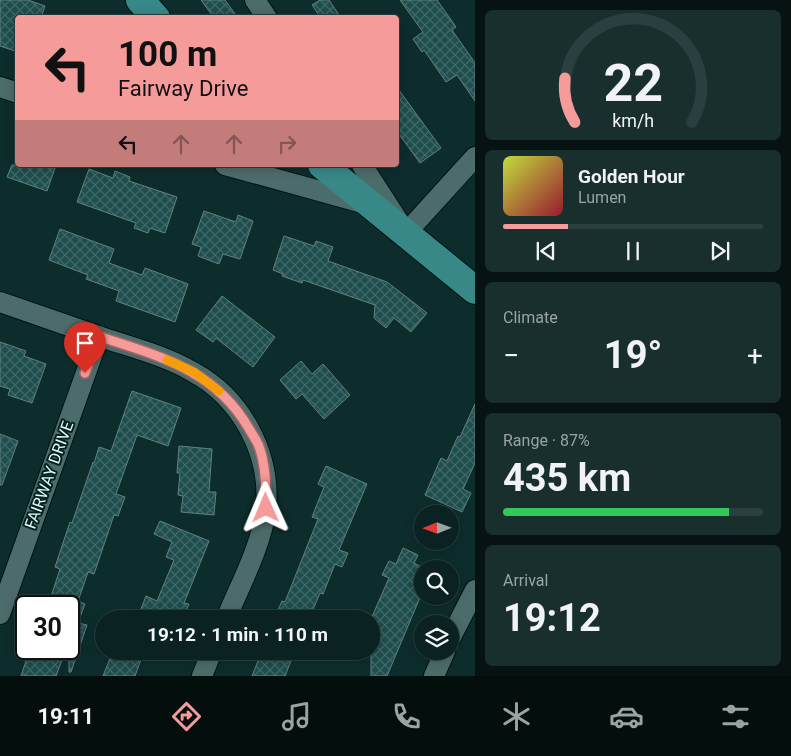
<!DOCTYPE html>
<meta charset="utf-8">
<style>
body{margin:0;font-family:Roboto,sans-serif;background:#182f2e;color:#f1f3f6;height:100vh;display:flex;flex-direction:column;font-size:19px;white-space:nowrap}
*{box-sizing:border-box;margin:0}
p{font-size:16px;color:#99a4a5}
.icon{flex:none;width:28px;height:28px;fill:none;stroke:currentColor;stroke-width:2;stroke-linecap:round;stroke-linejoin:round}
.map{position:relative;flex:1;overflow:hidden}
.side{display:flex;flex-direction:column;gap:10px;padding:10px;background:#061312;width:316px}
.side>*{flex:none}
.top-card{position:absolute;left:15px;top:15px;width:384px;height:152px;border-radius:5px;box-shadow:0 2px 12px #0003,0 0 0 1px #2a3f3f;background:#f59b9a;color:#111;overflow:hidden}
.needle{width:32px;rotate:269deg}
.buttons{position:absolute;left:414px;top:505px;display:grid;gap:10px}
.buttons a{display:grid;place-items:center;width:45px;height:45px;border-radius:50%;background:#0a2221;box-shadow:0 2px 12px #0003,0 0 0 1px #2a3f3f;font-size:25px}
.speed{position:absolute;left:15px;top:595px;display:flex;gap:10px;font-size:25px;font-weight:700;text-align:center}
.speed>*{display:grid;place-content:center;width:65px;height:65px;border-radius:50%;background:#0a2221;box-shadow:0 2px 12px #0003,0 0 0 1px #2a3f3f;line-height:1}
.speed .limit{border:2px solid #111;border-radius:8px;background:#fff;color:#111}
.pin{position:absolute;display:grid;place-items:center;width:42px;height:42px;color:#fff;margin:-51px -21px;border-radius:50% 50% 50% 0;rotate:-45deg;box-shadow:0 0 5px #0007}
.pin .icon{rotate:45deg}
.me{position:absolute;width:55px;margin:-28px;rotate:359deg;stroke-linejoin:round;filter:drop-shadow(0 0 4px #0008)}
.turn{display:flex;align-items:center;gap:18px;height:105px;padding:0 20px;font-size:22px}
.turn .icon{width:65px;height:65px;stroke-width:2.5}
.turn b{display:block;font-size:35px;line-height:42px}
.lanes{display:flex;align-items:center;height:48px;padding:0 20px;background:#0003;justify-content:center;gap:25px;direction:ltr}
.lanes .off{opacity:.35}
.big{font-size:38px;font-weight:700;line-height:1.1}
.side .widget{flex:1;display:flex;flex-direction:column;justify-content:center;gap:8px;min-width:0;padding:0 18px;border-radius:8px;background:#182f2e}
.side .dial{align-items:center;gap:0}
.dial svg{height:130px;overflow:visible;fill:none;stroke:#2a3f3f;stroke-width:7;stroke-linecap:round;text-anchor:middle}
.dial text{fill:#f1f3f6;stroke:none}
.song{display:flex;align-items:center;gap:15px}
.cover{width:60px;height:60px;border-radius:8px;background:linear-gradient(135deg,hsl(70 70% 55%),hsl(350 70% 35%))}
.played{height:5px;border-radius:2px;background:linear-gradient(90deg,#f59b9a 25%,#2a3f3f 25%)}
.keys{display:flex;justify-content:space-around;direction:ltr}
.heat{display:flex;justify-content:space-between;align-items:center;font-size:28px;direction:ltr}
.charge{height:8px;border-radius:4px;background:linear-gradient(90deg,#34c759 87%,#2a3f3f 0)}
.trip{position:absolute;left:95px;top:610px;width:285px;height:50px;border-radius:25px;background:#0a2221;box-shadow:0 2px 12px #0003,0 0 0 1px #2a3f3f;font-weight:700;line-height:50px;text-align:center}
.tabs{display:flex;height:80px;justify-content:space-around;align-items:center;background:#040e0d;color:#99a4a5}
.tabs .icon{width:35px;height:35px}
.tabs .selected{color:#f59b9a}
.tabs b{font-size:22px;color:#f1f3f6}
main{display:flex;flex:1;min-height:0}
.map>svg:first-child{display:block}
</style>
<main>
<div class="map">
<svg width="475" height="676" viewBox="0 0 475 676">
<defs>
<pattern id="building-cross-hatch" width="8" height="8" patternUnits="userSpaceOnUse" patternTransform="scale(1.25)"><rect width="8" height="8" fill="#1e4e4d"/><path d="M0 0l8 8M0 8l8-8" fill="none" stroke="#3f6867"/></pattern>
</defs>
<rect width="100%" height="100%" fill="#0d2d2c"/>
<!-- building -->
<path fill="url(#building-cross-hatch)" stroke="#618180" d="M0,0H28L45,6L41,18H18V52L0,46Z
M201,0H225L238,18H214Z
M320,0H329L341,18H321L312,5Z
M400,0H437L456,27L452,30L475,63V101L457,75L446,82L424,50L422,52L413,39L423,32Z
M396,86L441,148L420,163L396,130Z
M12,165H56L47,191L7,177Z
M89,169L113,178L115,171L130,177L129,181L177,197L165,233L150,228L148,233L134,228L136,223L77,202Z
M204,211L236,222L238,215L253,221L240,259L223,254L219,264L198,256L201,247L192,244Z
M60,229L114,249L109,263L142,275L145,268L188,284L175,322L116,301L119,291L86,279L88,275L49,260Z
M284,236L314,246L316,241L333,247L328,261L387,282L427,313L411,332L394,318L386,328L374,318L375,305L303,280L302,283L282,276L283,274L273,270Z
M222,296L275,337L253,367L216,338L213,342L196,330Z
M0,342L26,351L24,356L46,364L32,403L8,395L10,389L0,386Z
M301,361L312,374L323,364L350,395L324,419L302,394L296,399L280,380Z
M132,391L181,408L168,446L137,435L116,494L125,497L118,516L114,515L94,574L88,572L78,601L85,604L78,623L87,625L71,672H69V606H48L60,569L55,567L70,522L72,523L93,462L94,463L99,447L111,451Z
M475,404V463L463,489L471,493L462,512L425,495L441,458L447,461L458,436L460,437Z
M0,434L18,441L2,485H0Z
M179,446L212,449L209,492H216L214,515L181,512L183,496L178,495L180,473H177Z
M326,466L367,484L339,550L348,553L342,567L335,564L323,594L320,593L309,619H274L282,601L285,602L318,519L312,517L324,487L318,484Z
M160,521L209,541L184,603L189,604L183,619H137L146,596L157,601L174,560L166,557L172,542L154,534Z
M403,548L418,555L414,563L425,569H422V575L415,592L421,595L387,676H371V633L376,623L371,619L389,578L382,575L389,561L396,564Z
M30,649H66L56,676H21Z
M113,651H144L135,676H103Z
M262,651H295L285,676H252Z"/>
<g fill="none" stroke-linecap="round" stroke-linejoin="round">
<defs>
<path id="street" d="M255,0L267,18
M0,87L18,93
M225,165L363,203
M362,165L406,233L475,157
M0,302C35,314 69,326 104,338C134,348 166,356 193,372C241,398 271,453 266,508C262,545 240,585 226,619
M0,614L99,336
M450,639L475,590
M202,676L212,651
M434,676L445,651"/>
<path id="primary" d="M140,0L156,18
M322,165L475,290"/>
</defs>
<!-- street casing -->
<use href="#street" stroke="#001414" stroke-width="22"/>
<!-- primary casing -->
<use href="#primary" stroke="#001414" stroke-width="30"/>
<!-- street -->
<use href="#street" stroke="#4c6c6b" stroke-width="20"/>
<!-- primary -->
<use href="#primary" stroke="#378887" stroke-width="28"/>
</g>
<g fill="none" stroke-linecap="round" stroke-linejoin="round">
<defs>
<path id="route" d="M85,373L98,336C158,356 214,369 248,427C251,432 255,438 258,444C266,464 266,487 266,508"/>
</defs>
<!-- route casing -->
<use href="#route" stroke="#9f6564" stroke-width="12"/>
<!-- route -->
<use href="#route" stroke="#f59b9a" stroke-width="9"/>
<!-- slow -->
<path stroke="#f59e0b" stroke-width="9" d="M167,360L194,372L219,391"/>
</g>
<g text-anchor="middle" dominant-baseline="central" stroke-width="4" stroke-linejoin="round" paint-order="stroke">
<!-- street labels -->
<g font-size="16" fill="#e6f8f7" stroke="#032323">
<text transform="translate(49 475) rotate(-70)">FAIRWAY DRIVE</text>
</g>
</g>
</svg>
<div class="buttons">
<a><svg class="needle" viewBox="-14 -14 28 28"><path d="M0-13l5 13h-10z" fill="#e53935"/><path d="M0 13l5-13h-10z" fill="#99a4a5"/></svg></a>
<a><svg class="icon" aria-label="search" viewBox="0 0 24 24"><circle cx="10" cy="10" r="6"/><path d="M15 15l6 6"/></svg></a>
<a><svg class="icon" aria-label="layers" viewBox="0 0 24 24"><path d="M12 4l9 5-9 5-9-5zM3 14l9 5 9-5"/></svg></a>
</div>
<div class="speed"><div class="limit">30</div></div>
<div class="pin" style="left:85px;top:373px;background:#d93025"><svg class="icon" aria-label="arrive" viewBox="0 0 24 24"><path d="M6 21V4h12l-3 4 3 4H6"/></svg></div>
<svg class="me" style="left:266px;top:508px" viewBox="-20 -20 40 40"><path d="M0-17L14 15 0 8-14 15z" fill="#f59b9a" stroke="#fff" stroke-width="4"/></svg>
<div class="trip">19:12 · 1 min · 110 m</div>
<div class="top-card">
<div class="turn"><svg class="icon" aria-label="left" viewBox="0 0 24 24"><path d="M17 20v-9H6M10 6l-5 5 5 5"/></svg><div><b>100 m</b>Fairway Drive</div></div>
<div class="lanes"><svg class="icon" aria-label="left" viewBox="0 0 24 24"><path d="M17 20v-9H6M10 6l-5 5 5 5"/></svg><svg class="icon off" aria-label="ahead" viewBox="0 0 24 24"><path d="M12 20V5M6 11l6-6 6 6"/></svg><svg class="icon off" aria-label="ahead" viewBox="0 0 24 24"><path d="M12 20V5M6 11l6-6 6 6"/></svg><svg class="icon off" aria-label="right" viewBox="0 0 24 24"><path d="M7 20v-9h11M14 6l5 5-5 5"/></svg></div>
</div>
</div>
<section class="side">
<div class="widget dial"><svg viewBox="0 0 100 80">
<path d="M14 69A42 42 0 1 1 86 69"/>
<path d="M14 69A42 42 0 0 1 8 42" stroke="#f59b9a"/>
<text x="50" y="56" font-size="32" font-weight="700">22</text>
<text x="50" y="72" font-size="11">km/h</text>
</svg></div>
<div class="widget">
<div class="song"><i class="cover"></i><div><b>Golden Hour</b><p>Lumen</p></div></div>
<div class="played"></div>
<div class="keys"><svg class="icon" aria-label="previous" viewBox="0 0 24 24"><path d="M18 5L8 12l10 7zM5 5v14"/></svg><svg class="icon" aria-label="pause" viewBox="0 0 24 24"><path d="M8 5v14M16 5v14"/></svg><svg class="icon" aria-label="next" viewBox="0 0 24 24"><path d="M6 5l10 7-10 7zM19 5v14"/></svg></div>
</div>
<div class="widget"><p>Climate</p>
<div class="heat"><a>−</a><b class="big">19°</b><a>+</a></div>
</div>
<div class="widget"><p>Range · 87%</p><b class="big">435 km</b><div class="charge"></div></div>
<div class="widget"><p>Arrival</p><b class="big">19:12</b></div>
</section>
</main>
<nav class="tabs">
<b>19:11</b>
<svg class="icon selected" aria-label="directions" viewBox="0 0 24 24"><path d="M12 3l9 9-9 9-9-9zM9 14v-3h6M13 9l2 2-2 2"/></svg>
<svg class="icon" aria-label="music" viewBox="0 0 24 24"><path d="M9 18V5l10-2v13"/><circle cx="6" cy="18" r="3"/><circle cx="16" cy="16" r="3"/></svg>
<svg class="icon" aria-label="phone" viewBox="0 0 24 24"><path d="M5 4h4l2 5-3 2q2 4 5 5l2-3 5 2v4C11 20 4 13 5 4z"/></svg>
<svg class="icon" aria-label="climate" viewBox="0 0 24 24"><path d="M12 3v18M4 7l16 10M4 17L20 7"/></svg>
<svg class="icon" aria-label="car" viewBox="0 0 24 24"><path d="M5 17H2v-5l4-1 3-4h7l3 4 3 1v5h-3M9 17h6M6 11h13"/><circle cx="7" cy="17" r="2"/><circle cx="17" cy="17" r="2"/></svg>
<svg class="icon" aria-label="filters" viewBox="0 0 24 24"><path d="M4 7h16M4 17h16"/><circle cx="9" cy="7" r="2"/><circle cx="15" cy="17" r="2"/></svg>
</nav>
